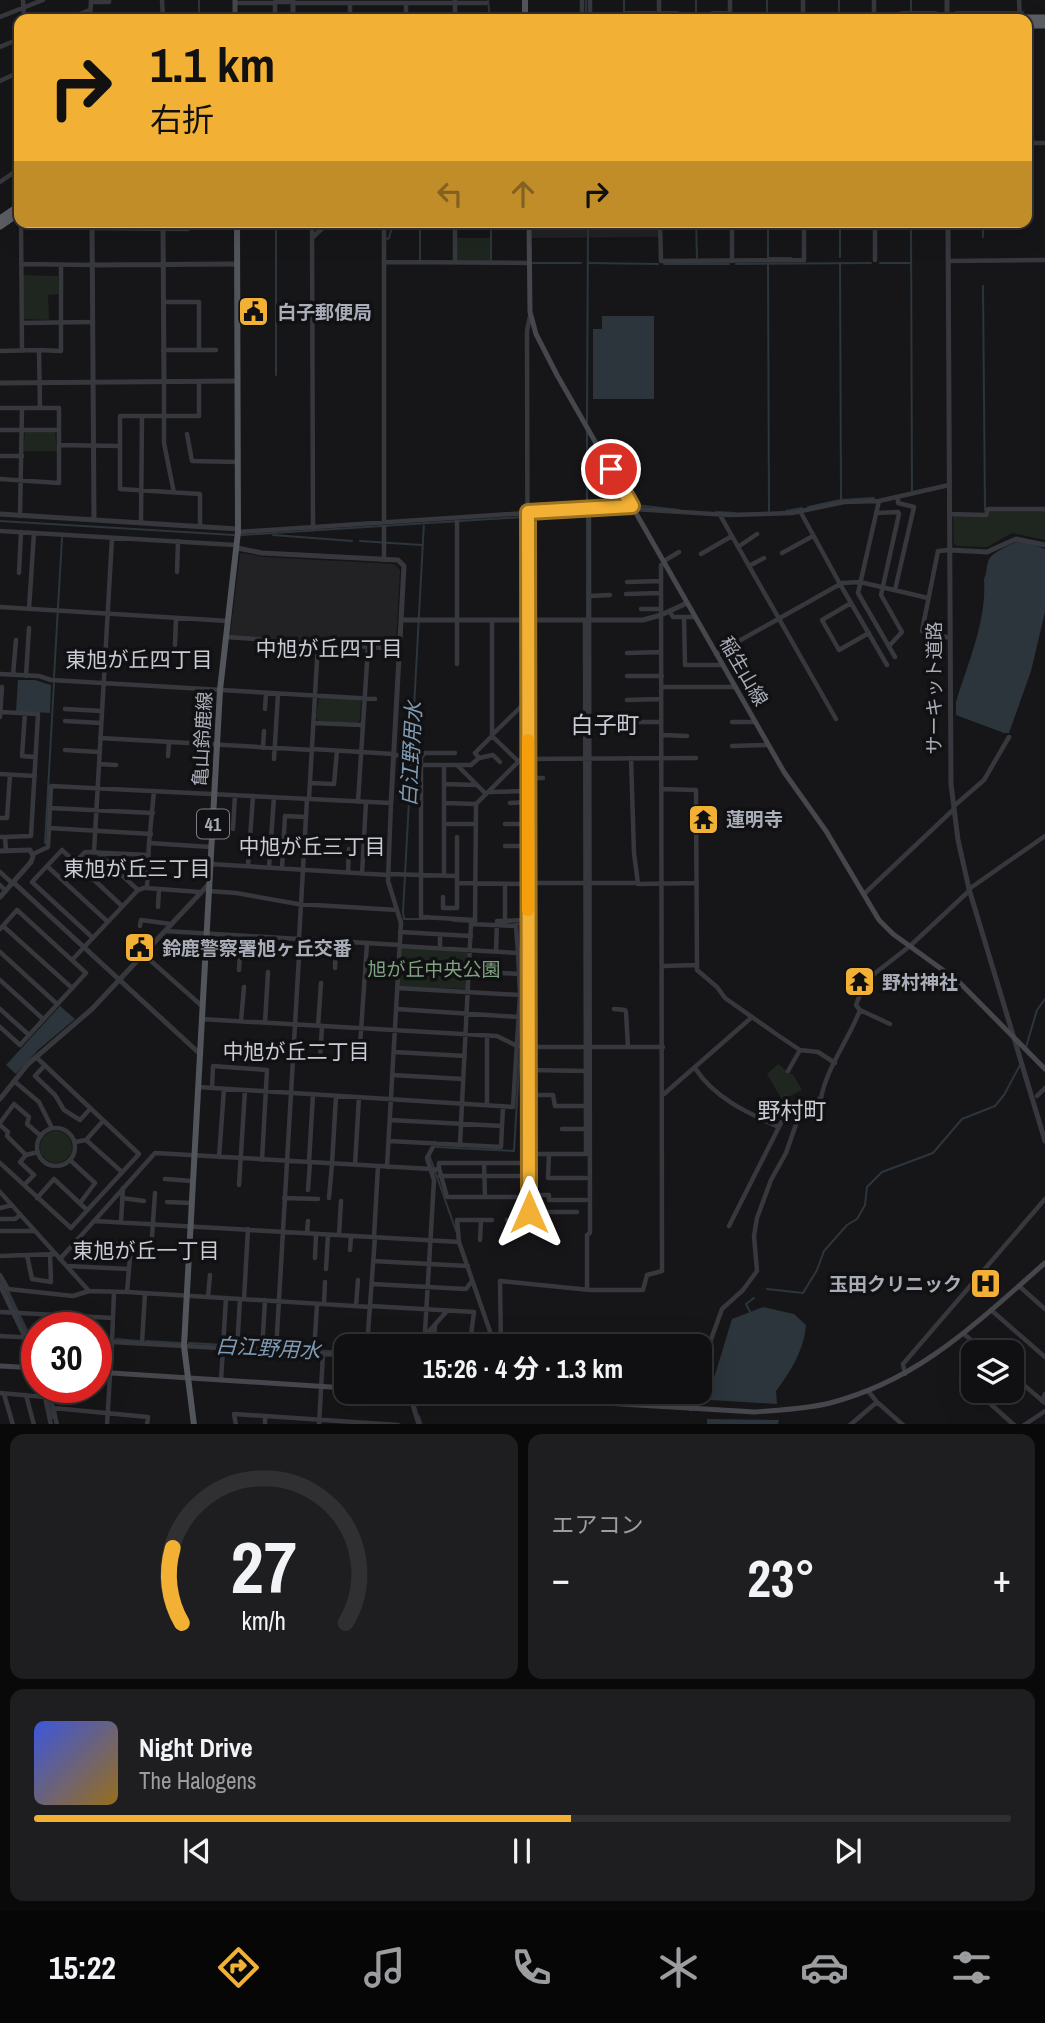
<!DOCTYPE html>
<html lang="ja">
<meta charset="utf-8">
<style>
body{margin:0;font-family:"Archivo Narrow","Noto Sans JP",sans-serif;background:#1e1e20;color:#f1f3f6;height:100vh;display:flex;flex-direction:column;font-size:26px;white-space:nowrap}
*{box-sizing:border-box;margin:0}
p{font-size:23px;color:#9c9d9f}
.icon{flex:none;width:38px;height:38px;fill:none;stroke:currentColor;stroke-width:2;stroke-linecap:round;stroke-linejoin:round}
.map{position:relative;height:1424px;overflow:hidden}
.drawer{display:flex;flex-direction:column;gap:10px;padding:10px;background:#09090a;flex:1}
.drawer>*{flex:none}
.top-card{position:absolute;left:14px;top:14px;width:1018px;height:214px;border-radius:14px;box-shadow:0 7px 28px #0002,0 0 0 2px #303032;background:#f2b134;color:#111;overflow:hidden}
.buttons{position:absolute;left:961px;top:1340px;display:grid;gap:14px}
.buttons a{display:grid;place-items:center;width:63px;height:63px;border-radius:14px;background:#101012;box-shadow:0 7px 28px #0002,0 0 0 2px #303032;font-size:35px}
.speed{position:absolute;left:21px;top:1312px;display:flex;gap:14px;font-size:35px;font-weight:700;text-align:center}
.speed>*{display:grid;place-content:center;width:91px;height:91px;border-radius:50%;background:#101012;box-shadow:0 7px 28px #0002,0 0 0 2px #303032;line-height:1}
.speed .limit{border:10px solid #d22;background:#fff;color:#111}
.pin{position:absolute;display:grid;place-items:center;width:60px;height:60px;color:#fff;margin:-30px;border:4px solid #fff;border-radius:50%;box-shadow:0 2px 7px #0007}
.me{position:absolute;width:77px;margin:-38px;rotate:0deg;stroke-linejoin:round;filter:drop-shadow(0 0 5px #0008)}
.turn{display:flex;align-items:center;gap:24px;height:147px;padding:0 21px;font-size:32px}
.turn .icon{width:91px;height:91px;stroke-width:2.5}
.turn b{display:block;font-size:49px;line-height:60px}
.lanes{display:flex;align-items:center;height:66px;padding:0 21px;background:#0003;justify-content:center;gap:35px;direction:ltr}
.lanes .off{opacity:.35}
.big{font-size:52px;font-weight:700;line-height:1.1}
.drawer .widget{flex:1;display:flex;flex-direction:column;justify-content:center;gap:10px;min-width:0;padding:0 24px;border-radius:14px;background:#1e1e20}
.drawer .dial{align-items:center;gap:0}
.dial svg{height:182px;overflow:visible;fill:none;stroke:#303032;stroke-width:7;stroke-linecap:round;text-anchor:middle}
.dial text{fill:#f1f3f6;stroke:none}
.song{display:flex;align-items:center;gap:21px}
.cover{width:84px;height:84px;border-radius:10px;background:linear-gradient(135deg,hsl(230 70% 55%),hsl(40 70% 35%))}
.played{height:7px;border-radius:4px;background:linear-gradient(90deg,#f2b134 55%,#303032 55%)}
.keys{display:flex;justify-content:space-around;direction:ltr}
.heat{display:flex;justify-content:space-between;align-items:center;font-size:38px;direction:ltr}
.drawer .tiles{flex:1;display:grid;gap:10px;grid-template-columns:1fr 1fr}
.widget:last-child{grid-column:span 2}
.trip{position:absolute;left:334px;top:1334px;width:378px;height:70px;border-radius:14px;background:#101012;box-shadow:0 7px 28px #0002,0 0 0 2px #303032;font-weight:700;line-height:70px;text-align:center}
.tab-bar{display:flex;height:112px;justify-content:space-around;align-items:center;background:#060607;color:#9c9d9f}
.tab-bar .icon{width:49px;height:49px}
.tab-bar .current{color:#f2b134}
.tab-bar b{font-size:32px;color:#f1f3f6}
.map>svg:first-child{display:block}
</style>
<div class="map">
<svg width="1045" height="1425" viewBox="0 0 1045 1425">
<rect width="100%" height="100%" fill="#161618"/>
<!-- built -->
<path fill="#222225" d="M532,222H658V237L532,238Z
M243,553L263,557L394,564L400,570L396,643L393,646L230,636L240,554Z"/>
<!-- green -->
<path fill="#1e261f" d="M456,238H490V261L456,262Z
M23,275L58,276L59,294L48,295L49,320L23,319Z
M25,432H55L57,451H23Z
M1045,510V540L1012,533L987,547L957,546L954,544L953,516H986L991,511Z
M319,697L359,699L361,702L360,720L357,723L318,721L316,717Z
M402,948L467,952V989L400,987L399,984Z
M778,1064L794,1076L802,1090L782,1100L767,1074Z
M40 1147a16 16 0 1 1 32 0a16 16 0 1 1-32 0Z"/>
<!-- water -->
<path fill="#2c353c" d="M602,316H654V399H593V329H602Z
M1016,542L1029,543L1045,549V612L1031,671L1009,733H1004L956,715V702C968,663 987,620 984,579C987,573 986,569 988,562C991,552 1007,547 1016,542Z
M18,680H35L51,685L50,713L16,711Z
M60,1006L75,1019L38,1050L16,1074L6,1065Z
M763,1307L794,1314L806,1325C804,1350 791,1371 776,1391L777,1404L710,1400V1391L732,1319Z
M707,1419L778,1420H779L778,1424L707,1425Z"/>
<g fill="none" stroke-linecap="round" stroke-linejoin="round">
<!-- stream -->
<path stroke="#2c353c" stroke-width="2" d="M199,0V19
M488,0L490,19
M586,0V19
M624,0V12H656
M696,0V16
M767,0V13
M839,0V11
M911,0V11
M661,12H678
M712,12H727
M901,12H936
M956,12H1023
M686,13H695
M733,13H746
M276,222V375
M420,222V260
M491,222V260
M696,222L697,258
M768,222V258H791
M840,222V257
M911,222L912,491
M983,222V237
M387,239L389,238L392,227H453
M533,263H581
M589,263L658,264
M840,263L841,500
M880,263H911
M664,264H729
M736,264L871,263
M768,264L769,511
M983,286L985,510
M587,422L588,222
M635,505L679,510
M808,507L841,500L874,498
M601,511L629,508
M786,511L802,508
M716,512L735,513
M0,521L234,535
M424,522L403,912L404,919H426
M241,535L585,513
M273,535L352,541
M360,541L422,545
M587,618V431
M54,677L62,538
M45,843L54,683
M453,921L471,922
M515,924H520L523,987L520,1043
M1026,1047L1037,1010L1045,999
M436,1147L514,1151L520,1050
M430,1157L456,1231
M767,1289L803,1293L817,1270L824,1251L847,1225L857,1219L865,1205L867,1187L882,1172L933,1153L962,1119L995,1106L1004,1095L1020,1065
M750,1312L746,1304L754,1298
M116,1339L139,1341
M146,1341L180,1343
M189,1343L346,1352
M419,1416L422,1425"/>
<!-- river -->
<path stroke="#2c353c" stroke-width="8" d="M0,1281L37,1358
M46,1388L53,1415"/>
<!-- minor -->
<path stroke="#37383d" stroke-width="4.5" d="M23,0L24,19
M162,0L163,19
M582,0V19
M590,0V19
M730,0V19
M803,0V18
M874,0V18
M1019,0L1020,19
M91,2H109V0
M275,2H293
M235,3H275
M293,3H486
M406,3V19
M0,17L43,0
M67,19L90,10
M90,19L91,0
M275,19V3
M350,19V3
M455,19V1
M659,19V0
M0,47L19,39
M0,81L19,72
M1027,143H1045
M0,182L19,169
M21,222L22,351
M312,222L313,528
M384,222V560
M455,222V262
M660,222L661,261L804,260V222
M875,222V260
M804,225H829
M92,228L188,229V222
M313,237L329,222
M732,261V222
M948,261L1045,260
M384,262L529,263
M21,264L92,265
M163,302H199V350H163
M22,323L93,322
M39,350L61,351V265
M199,350H216
M0,351L39,350L40,408
M164,382V443L174,493
M199,382V416H120V489L200,494V526
M0,408H59V483L0,479
M0,430H59
M187,434L192,461L237,462
M59,445L119,446
M0,456H22
M879,501L858,593L895,657
M635,509L729,515L792,513L844,502L879,501L949,485
M800,511L840,584
M876,513L898,512L899,514L881,595L902,632L889,646
M949,514L986,515L988,509H1045
M720,515L836,719
M20,516L22,408
M141,523L142,416
M0,531L235,545
M238,532L632,506
M738,547L757,534
M782,553L813,536
M701,554L732,536
M664,561L679,552
M749,566L764,558
M177,572L178,541
M19,573L21,532
M627,582L661,581
M840,584L887,665
M895,590L914,507L898,503V497
M626,594L661,593
M589,596L610,595
M851,603L822,620L839,650L869,633
M0,607L228,621
M29,609L34,533
M641,609H661
M670,612L673,617H695
M684,617L685,665H723
M492,620V736L518,761
M226,637L399,649
M950,638L922,631L938,551L950,550
M175,645L176,618
M627,653L661,652
M716,654L842,583L860,582L928,598
M457,664V518
M0,674L39,676L51,680L375,699
M13,675L16,640
M26,676L29,628
M627,676H662
M662,687H735
M627,700L661,699
M65,709L102,711
M265,709L266,693
M0,712L38,714L31,836L5,837
M25,713L22,756L35,757
M0,717L2,687
M65,721L101,723
M627,722H661
M732,722H755
M313,723L362,725
M493,734L528,700
M662,735L687,736
M100,738L312,750
M732,746L768,745
M263,748L264,731
M312,749L394,754
M65,750L99,752
M394,755L421,757V765
M168,756L169,742
M421,757L425,753H455
M479,758L475,753L492,736
M631,758L634,853L638,884L697,883
M274,759L278,694
M99,764L116,765
M458,765H471L479,758L493,755L500,762
M0,774L35,776
M528,778H543
M310,783L334,784L337,751
M445,784L475,785
M662,789L696,790L697,970L717,987L725,998L779,1036L800,1050L818,1052L835,1063
M490,792L528,791
M309,799L318,643
M358,802L368,647
M444,803L476,804L521,759L696,758
M510,803L528,802
M954,806L984,780L1009,737
M50,808L153,813
M0,818H7L10,775
M444,824H476
M505,824H528
M49,828L151,834
M233,829L235,795
M0,837H5L6,851
M457,837V883L528,884
M149,843L154,791
M505,846H528
M94,852L112,538
M98,853L138,890
M33,854L48,847L51,786L391,803L388,881L401,923L387,1167
M75,862L85,852L148,855
M210,864L388,875
M47,866L108,922
M248,866L253,796
M269,867L274,797
M282,868L285,816L306,817
M0,872L12,883
M348,873L349,849
M362,874L366,802
M388,874L457,876
M444,876V765
M528,883H638
M0,885L6,891
M147,887L149,843L211,847
M969,889L1045,836
M209,891L236,893L298,904L397,910
M864,894L954,809
M443,897V908H457V883
M158,907L159,889
M475,920L421,917V765H457L486,794
M505,921L524,920
M475,922L476,804
M3,926L72,988
M140,926L141,920L171,924
M0,929L17,910L86,973L20,1045L0,1027
M165,931L400,945
M400,932L471,936
M93,938L32,882L62,850L122,906
M299,939L307,799
M440,948V934
M0,952L57,1004
M496,952L497,921H505V884
M143,954L202,1006
M72,960L138,890L147,887L146,888L200,892
M663,966L697,965
M335,968L336,941
M239,970L241,936
M469,971L519,974
M0,980L43,1019
M397,988L520,995
M0,1009L29,1035
M396,1009L518,1017
M614,1009L625,1010L626,1012L628,1047
M860,1010L890,1024
M201,1019L497,1036L517,1046L530,1047H663
M241,1021L244,987
M265,1023L268,972
M318,1026L321,983
M394,1052L465,1056
M320,1059L322,1026
M359,1060L367,943
M44,1066L35,1076L55,1095L64,1110L80,1120L90,1109
M695,1068C714,1098 748,1113 779,1127
M529,1070L586,1071
M788,1071L800,1050
M392,1075L463,1079
M14,1081L39,1102L52,1128
M198,1087L513,1107L520,995L518,953L399,946
M212,1088L213,1066L267,1070L262,1160
M664,1094L752,1017
M529,1095H553L555,1106H586
M1037,1096L1045,1088
M487,1105V1036
M390,1120L502,1126
M0,1123L14,1104L29,1117L27,1124L41,1136
M0,1125L8,1132L7,1136L26,1155L38,1152
M37 1147a19 19 0 1 1 38 0a19 19 0 1 1-38 0Z
M562,1129H586
M86,1140L122,1172
M389,1141L501,1147L503,1106
M75,1142L86,1140L103,1121
M460,1144L471,924L516,926L518,953
M530,1154H586L585,620
M549,1154L548,1178H586
M219,1157L224,1089
M70,1160L95,1183L80,1203
M309,1162L313,1094
M0,1163L71,1228L139,1154L36,1057
M484,1163L485,1197
M332,1164L336,1096
M355,1165L359,1097
M439,1168L447,1197H529L527,331L530,316
M433,1171L439,1168V1163H529
M440,1176H529
M165,1179L192,1181
M24,1185L34,1175L20,1162L26,1155
M239,1185L245,1090
M308,1190L310,1162
M0,1192L89,1291
M529,1195H549V1200H586
M37,1198L54,1179L87,1210
M122,1198L144,1201
M284,1198L318,1199
M329,1198L332,1164
M167,1202L191,1203
M0,1208L12,1205
M529,1212H577
M0,1219H15L20,1215
M492,1220H457L459,1242L494,1343L501,1341
M507,1220H529V1197
M95,1221L459,1242
M121,1222L123,1188
M729,1226L786,1113L821,1098C827,1067 849,1039 860,1010L856,1005L863,987L874,974L910,946L969,891
M0,1231H34
M307,1233L308,1221
M339,1235L341,1201
M152,1237L155,1193
M374,1237L378,1166
M480,1240L481,1220
M76,1242L131,1245L127,1292
M350,1250L351,1236
M50,1254L51,1282L32,1279L27,1255L55,1254
M0,1256L27,1255
M315,1258L316,1234
M60,1259L155,1153L431,1169
M373,1261L468,1266
M67,1266L129,1269
M326,1269L328,1235
M0,1275L8,1289L73,1296L89,1291L127,1292L370,1307
M372,1284L466,1289L472,1281
M0,1285L25,1337
M1019,1286L1045,1309
M587,1289V1235L590,1233L589,514L635,511
M114,1292L112,1342L346,1355
M208,1297L210,1275
M244,1299L248,1229
M324,1304L325,1282
M356,1306L358,1280
M370,1306L474,1312L471,1335
M991,1310L1045,1357
M0,1312L113,1318
M427,1334L425,1332L434,1180L427,1158L435,1143
M964,1334L986,1353
M0,1336L37,1338
M96,1341L112,1342L107,1425
M142,1343L145,1293
M367,1346L375,1237
M416,1346L447,1311
M433,1346L435,1326
M501,1346L500,1281L590,1290H643L647,1275L662,1271L661,565
M237,1349L240,1299
M262,1350L265,1300
M276,1351L300,939
M314,1353L317,1304
M700,1370L722,1309L743,1290L757,1271L754,1236L757,1218L771,1180L786,1153L802,1107
M905,1374L903,1364L1045,1199
M1012,1375L1045,1403
M961,1377L973,1389
M221,1380L226,1298
M976,1391L1014,1425
M0,1393L45,1397L51,1425
M4,1394L13,1425
M26,1395L34,1425
M1042,1401L1045,1394
M877,1402L903,1425
M691,1409L694,1391
M265,1416L398,1425
M57,1425L53,1408L148,1417L147,1425
M236,1425L234,1414L265,1416V1425
M319,1425L323,1354
M850,1425L877,1402L868,1391
M1024,1425L1045,1411"/>
<!-- tertiary -->
<path stroke="#37383d" stroke-width="5" d="M293,0V19
M947,0V19
M92,222L94,520
M163,222L164,382
M948,222L951,784L958,840L969,889L1045,1141
M92,265L237,264
M0,383L237,381
M0,514L238,529
M237,548L262,553L398,560L404,566L391,803
M950,550L987,552L1016,539L1045,545
M401,620H643L661,615L687,603
M0,851L30,850L33,856L31,862L0,897
M13,882L199,1053
M0,1099L28,1064L92,1009L209,884
M409,1391L419,1425"/>
<!-- secondary -->
<path stroke="#45474d" stroke-width="5" d="M235,0V19
M529,222L530,312L536,334L557,375L784,772L826,831L879,920L893,934L958,981L1045,1069
M0,1366L37,1368
M96,1372L346,1388
M406,1391L755,1412C780,1410 806,1409 830,1403C920,1380 977,1322 1045,1263"/>
<!-- primary -->
<path stroke="#53555c" stroke-width="6" d="M525,0V19
M194,1425L184,1346L220,690L238,532L237,222"/>
<!-- trunk -->
<path stroke="#5b5e65" stroke-width="7" d="M749,19L1045,18
M1027,25H1045
M0,219L19,206
M0,226L19,213"/>
</g>
<g fill="none" stroke-linecap="round" stroke-linejoin="round">
<defs>
<path id="route" d="M529,1212L528,512L632,506L611,469"/>
</defs>
<!-- route casing -->
<use href="#route" stroke="#9d7322" stroke-width="18"/>
<!-- route -->
<use href="#route" stroke="#f2b134" stroke-width="12"/>
<!-- slow -->
<path stroke="#f59e0b" stroke-width="12" d="M528,740V910"/>
</g>
<!-- icons -->
<defs>
<symbol id="civic-square" viewBox="-11 -11 22 22"><rect x="-9" y="-9" width="18" height="18" rx="4" fill="#f2b134" stroke="#111113"/><path d="M-.6-6.5H3V-4.5H.6V-3L4-1V1h2V6H-6V1h2V-1L-.6-3ZM-1.2 2.5V6h2.4V2.5Z" fill="#111"/></symbol>
<symbol id="temple-square" viewBox="-11 -11 22 22"><rect x="-9" y="-9" width="18" height="18" rx="4" fill="#f2b134" stroke="#111113"/><path d="M0-6L5-2H3V0L6.5 2.5H4V6H1.5V3h-3V6H-4V2.5H-6.5L-3 0V-2H-5Z" fill="#111"/></symbol>
<symbol id="hospital-square" viewBox="-11 -11 22 22"><rect x="-9" y="-9" width="18" height="18" rx="4" fill="#f2b134" stroke="#111113"/><path d="M-5-5h3v3.5h4V-5h3V5h-3V1.5h-4V5h-3Z" fill="#111"/></symbol>
</defs>
<g fill-rule="evenodd">
<use href="#civic-square" x="236" y="294" width="35" height="35"/>
<use href="#temple-square" x="686" y="802" width="35" height="35"/>
<use href="#civic-square" x="122" y="930" width="35" height="35"/>
<use href="#temple-square" x="842" y="964" width="35" height="35"/>
<use href="#hospital-square" x="968" y="1266" width="35" height="35"/>
</g>
<g text-anchor="middle" dominant-baseline="central" stroke-width="7" stroke-linejoin="round" paint-order="stroke">
<!-- shield labels -->
<rect fill="#111113" stroke="#7b7e86" stroke-width="2" x="197" y="809.5" width="32" height="29" rx="5"/>
<g font-size="18" font-weight="bold" fill="#a8adb8">
<text x="213" y="824">41</text>
</g>
<!-- poi labels -->
<g font-size="19" font-weight="bold" fill="#a8adb8" stroke="#111113" text-anchor="start">
<text x="277" y="312">白子郵便局</text>
<text x="726" y="819">蓮明寺</text>
<text x="162" y="948">鈴鹿警察署旭ヶ丘交番</text>
<text x="882" y="982">野村神社</text>
<text x="962" y="1284" text-anchor="end">玉田クリニック</text>
</g>
<!-- street labels -->
<g font-size="19" fill="#a8adb8" stroke="#111113">
<text transform="translate(744 671) rotate(60)">稲生山線</text>
<text transform="translate(934 688) rotate(-90)">サーキット道路</text>
<text transform="translate(202 739) rotate(-87)">亀山鈴鹿線</text>
</g>
<!-- park labels -->
<g font-size="19" fill="#7fa381" stroke="#111113">
<text x="434" y="969">旭が丘中央公園</text>
</g>
<!-- neighbourhood labels -->
<g font-size="21" fill="#c9ccd4" stroke="#111113">
<text x="329" y="648">中旭が丘四丁目</text>
<text x="139" y="659">東旭が丘四丁目</text>
<text x="312" y="846">中旭が丘三丁目</text>
<text x="137" y="868">東旭が丘三丁目</text>
<text x="296" y="1051">中旭が丘二丁目</text>
<text x="146" y="1250">東旭が丘一丁目</text>
</g>
<!-- water labels -->
<g font-size="21" font-style="italic" fill="#7f9bb3" stroke="#111113">
<text transform="translate(411 754) rotate(-87)">白江野用水</text>
<text transform="translate(268 1348) rotate(3)">白江野用水</text>
</g>
<!-- quarter labels -->
<g font-size="23" fill="#c9ccd4" stroke="#111113">
<text x="605" y="724">白子町</text>
<text x="792" y="1110">野村町</text>
</g>
</g>
</svg>
<div class="buttons">
<a><svg class="icon" aria-label="layers" viewBox="0 0 24 24"><path d="M12 4l9 5-9 5-9-5zM3 14l9 5 9-5"/></svg></a>
</div>
<div class="speed"><div class="limit">30</div></div>
<div class="pin" style="left:611px;top:469px;background:#d93025"><svg class="icon" aria-label="arrive" viewBox="0 0 24 24"><path d="M6 21V4h12l-3 4 3 4H6"/></svg></div>
<svg class="me" style="left:529px;top:1212px" viewBox="-20 -20 40 40"><path d="M0-17L14 15 0 8-14 15z" fill="#f2b134" stroke="#fff" stroke-width="4"/></svg>
<div class="trip">15:26 · 4 分 · 1.3 km</div>
<div class="top-card">
<div class="turn"><svg class="icon" aria-label="right" viewBox="0 0 24 24"><path d="M7 20v-9h11M14 6l5 5-5 5"/></svg><div><b>1.1 km</b>右折</div></div>
<div class="lanes"><svg class="icon off" aria-label="left" viewBox="0 0 24 24"><path d="M17 20v-9H6M10 6l-5 5 5 5"/></svg><svg class="icon off" aria-label="ahead" viewBox="0 0 24 24"><path d="M12 20V5M6 11l6-6 6 6"/></svg><svg class="icon" aria-label="right" viewBox="0 0 24 24"><path d="M7 20v-9h11M14 6l5 5-5 5"/></svg></div>
</div>
</div>
<section class="drawer">
<div class="tiles">
<div class="widget dial"><svg viewBox="0 0 100 80">
<path d="M14 69A42 42 0 1 1 86 69"/>
<path d="M14 69A42 42 0 0 1 10 36" stroke="#f2b134"/>
<text x="50" y="56" font-size="32" font-weight="700">27</text>
<text x="50" y="72" font-size="11">km/h</text>
</svg></div>
<div class="widget"><p>エアコン</p>
<div class="heat"><a>−</a><b class="big">23°</b><a>+</a></div>
</div>
<div class="widget">
<div class="song"><i class="cover"></i><div><b>Night Drive</b><p>The Halogens</p></div></div>
<div class="played"></div>
<div class="keys"><svg class="icon" aria-label="previous" viewBox="0 0 24 24"><path d="M18 5L8 12l10 7zM5 5v14"/></svg><svg class="icon" aria-label="pause" viewBox="0 0 24 24"><path d="M8 5v14M16 5v14"/></svg><svg class="icon" aria-label="next" viewBox="0 0 24 24"><path d="M6 5l10 7-10 7zM19 5v14"/></svg></div>
</div>
</div>
</section>
<nav class="tab-bar">
<b>15:22</b>
<svg class="icon current" aria-label="directions" viewBox="0 0 24 24"><path d="M12 3l9 9-9 9-9-9zM9 14v-3h6M13 9l2 2-2 2"/></svg>
<svg class="icon" aria-label="music" viewBox="0 0 24 24"><path d="M9 18V5l10-2v13"/><circle cx="6" cy="18" r="3"/><circle cx="16" cy="16" r="3"/></svg>
<svg class="icon" aria-label="phone" viewBox="0 0 24 24"><path d="M5 4h4l2 5-3 2q2 4 5 5l2-3 5 2v4C11 20 4 13 5 4z"/></svg>
<svg class="icon" aria-label="climate" viewBox="0 0 24 24"><path d="M12 3v18M4 7l16 10M4 17L20 7"/></svg>
<svg class="icon" aria-label="car" viewBox="0 0 24 24"><path d="M5 17H2v-5l4-1 3-4h7l3 4 3 1v5h-3M9 17h6M6 11h13"/><circle cx="7" cy="17" r="2"/><circle cx="17" cy="17" r="2"/></svg>
<svg class="icon" aria-label="filters" viewBox="0 0 24 24"><path d="M4 7h16M4 17h16"/><circle cx="9" cy="7" r="2"/><circle cx="15" cy="17" r="2"/></svg>
</nav>
